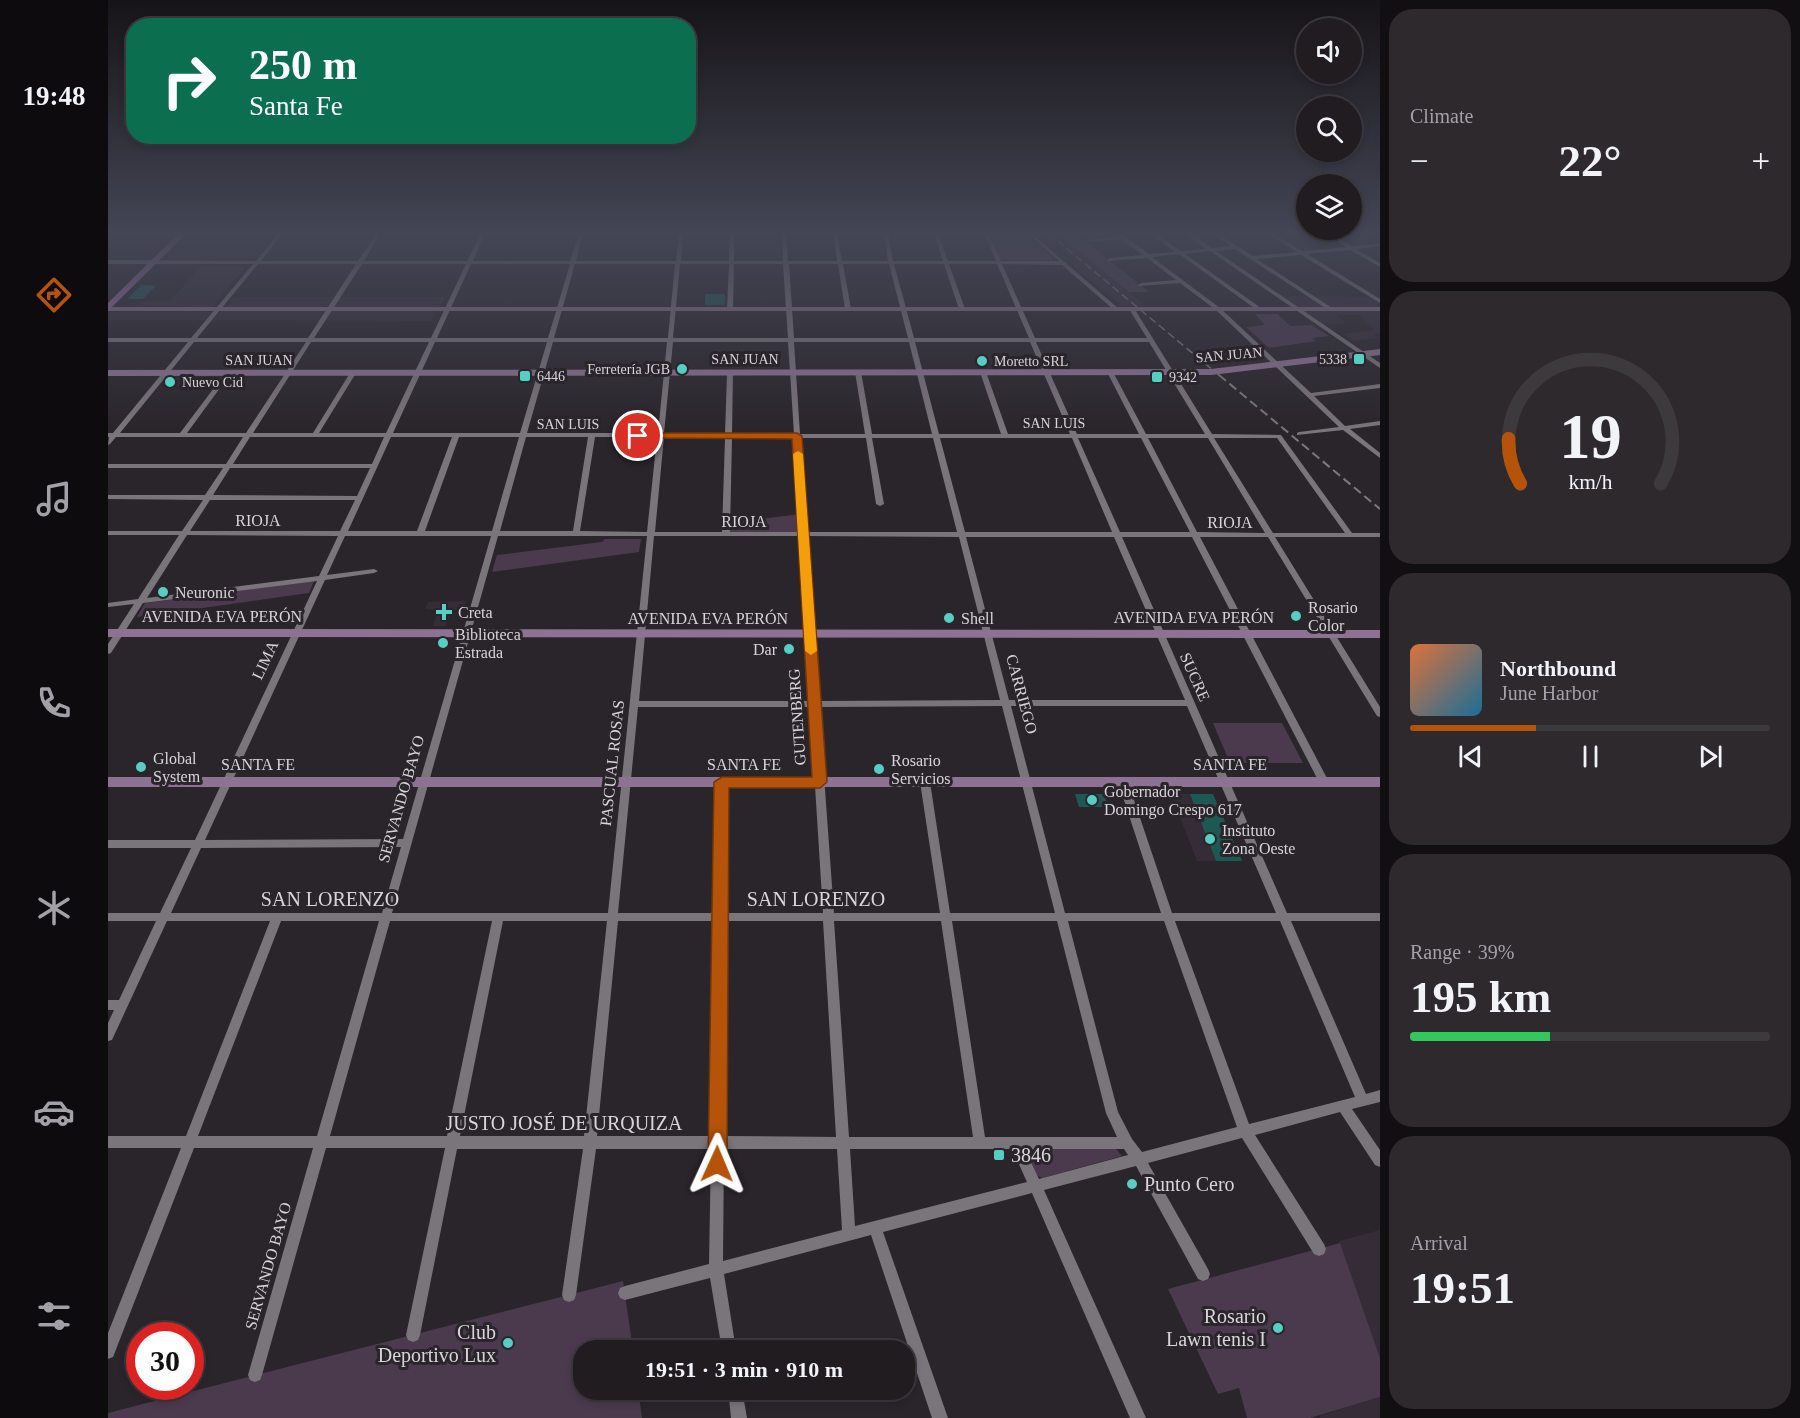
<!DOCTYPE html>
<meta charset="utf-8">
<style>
body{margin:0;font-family:Georgia,serif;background:#2d292d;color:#f1f3f6;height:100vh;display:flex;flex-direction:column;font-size:22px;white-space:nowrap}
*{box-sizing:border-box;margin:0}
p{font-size:20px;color:#a2a1a5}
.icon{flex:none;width:33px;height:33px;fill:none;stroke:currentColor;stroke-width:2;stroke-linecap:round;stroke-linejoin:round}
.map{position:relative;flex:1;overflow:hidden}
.side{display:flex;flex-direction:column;gap:9px;padding:9px;background:#120f12;width:420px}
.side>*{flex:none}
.banner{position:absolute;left:18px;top:18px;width:570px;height:126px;border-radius:24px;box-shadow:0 3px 9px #0003,0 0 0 2px #3d3a3e;background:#0b6e4f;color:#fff;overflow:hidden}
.buttons{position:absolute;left:1188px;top:18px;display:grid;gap:12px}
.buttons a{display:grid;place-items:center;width:66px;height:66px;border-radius:50%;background:#201c20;box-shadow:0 3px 9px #0003,0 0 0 2px #3d3a3e;font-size:30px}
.speed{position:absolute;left:18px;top:1322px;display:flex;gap:12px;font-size:30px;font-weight:700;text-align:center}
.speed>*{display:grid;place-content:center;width:78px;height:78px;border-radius:50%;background:#201c20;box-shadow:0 3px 9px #0003,0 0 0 2px #3d3a3e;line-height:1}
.speed .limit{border:9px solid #d22;background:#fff;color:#111}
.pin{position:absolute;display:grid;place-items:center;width:51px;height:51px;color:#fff;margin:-26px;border:3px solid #fff;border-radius:50%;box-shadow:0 2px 6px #0007}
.me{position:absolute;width:66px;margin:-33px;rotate:1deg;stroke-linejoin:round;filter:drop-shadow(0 0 4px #0008)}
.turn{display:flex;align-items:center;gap:21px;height:126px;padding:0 24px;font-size:27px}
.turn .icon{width:78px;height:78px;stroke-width:2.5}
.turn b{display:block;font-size:42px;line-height:51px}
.big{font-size:45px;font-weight:600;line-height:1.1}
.side .widget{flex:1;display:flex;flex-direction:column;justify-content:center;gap:9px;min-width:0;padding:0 21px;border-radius:24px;background:#2d292d}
.side .dial{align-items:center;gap:0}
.dial svg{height:156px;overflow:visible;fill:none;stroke:#3d3a3e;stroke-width:7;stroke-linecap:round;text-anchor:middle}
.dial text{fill:#f1f3f6;stroke:none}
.song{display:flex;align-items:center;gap:18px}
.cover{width:72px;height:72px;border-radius:9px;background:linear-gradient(135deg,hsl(20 70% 55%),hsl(200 70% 35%))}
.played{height:6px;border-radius:3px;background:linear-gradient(90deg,#b45309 35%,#3d3a3e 35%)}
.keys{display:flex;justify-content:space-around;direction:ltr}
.heat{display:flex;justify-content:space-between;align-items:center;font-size:33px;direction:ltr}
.charge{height:9px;border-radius:4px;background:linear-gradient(90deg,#34c759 39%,#3d3a3e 0)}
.trip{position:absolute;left:465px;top:1340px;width:342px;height:60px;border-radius:24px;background:#201c20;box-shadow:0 3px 9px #0003,0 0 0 2px #3d3a3e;font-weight:600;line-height:60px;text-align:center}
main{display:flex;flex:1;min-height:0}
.tab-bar{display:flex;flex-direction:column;width:108px;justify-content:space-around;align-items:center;background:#0d0b0d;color:#a2a1a5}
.tab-bar .icon{width:42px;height:42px}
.tab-bar .on{color:#b45309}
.tab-bar b{font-size:27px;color:#f1f3f6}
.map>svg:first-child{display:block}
</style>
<main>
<nav class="tab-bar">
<b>19:48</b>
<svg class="icon on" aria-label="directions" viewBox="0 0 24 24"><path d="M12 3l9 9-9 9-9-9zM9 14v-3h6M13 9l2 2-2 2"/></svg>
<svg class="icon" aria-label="music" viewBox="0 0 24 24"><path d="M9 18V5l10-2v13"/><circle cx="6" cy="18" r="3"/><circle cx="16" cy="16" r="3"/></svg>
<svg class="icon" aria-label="phone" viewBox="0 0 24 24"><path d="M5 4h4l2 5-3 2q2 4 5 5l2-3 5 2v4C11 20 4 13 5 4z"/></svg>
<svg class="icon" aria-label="climate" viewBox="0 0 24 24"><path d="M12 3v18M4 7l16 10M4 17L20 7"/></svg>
<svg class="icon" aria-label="car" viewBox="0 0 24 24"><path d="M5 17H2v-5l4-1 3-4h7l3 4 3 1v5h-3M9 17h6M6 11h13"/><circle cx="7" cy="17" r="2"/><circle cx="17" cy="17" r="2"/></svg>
<svg class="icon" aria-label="filters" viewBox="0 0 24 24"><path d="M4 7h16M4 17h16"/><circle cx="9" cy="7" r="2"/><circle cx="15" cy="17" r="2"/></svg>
</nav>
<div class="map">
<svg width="1272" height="1418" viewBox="0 0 1272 1418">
<rect width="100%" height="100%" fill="#2a252b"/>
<!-- built -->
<path fill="#352c37" d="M84,233H165L145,259L63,260L60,258Z
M935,233H949L1038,306H1014L964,265L969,262Z
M95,265L137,267L104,307L31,305L34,302L62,301Z
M1172,296L1272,297V334L1266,335L1270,338L1245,341L1235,334L1266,330L1252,315H1230L1238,324L1213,325Z
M126,297H337L323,321L0,320V312H113Z
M358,601L356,609H344L338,626H325L330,610L317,609L320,602Z
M1063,794H1105L1134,861H1089Z
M1272,1230V1358L1231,1241Z
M1272,1397V1418H1212L1211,1416Z"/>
<!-- green -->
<path fill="#4b3a4e" d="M881,233H917L948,260H891Z
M949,233H967L1041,292H1021Z
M1147,314H1170L1182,326L1204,325L1221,336L1204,338L1209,341L1161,348L1138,327L1157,325Z
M692,514V532H620V523Z
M497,539H533L531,552L384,572L389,555L494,542Z
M206,581L201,593L29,617L37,603Z
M1105,723H1174L1195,763H1122Z
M923,1149H1008L1014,1156L934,1178L929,1175L919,1152Z
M1232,1243L1272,1358V1397L1202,1418H1139L1131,1388L1110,1394L1060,1289Z
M515,1281L525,1350H476V1389H530L534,1418H0V1413Z"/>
<!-- building -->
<path fill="#1d5853" d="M33,285L48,286L35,299H19Z
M597,294H617V305H597Z
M967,794H996L1000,807H971Z
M1082,794H1105L1134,861H1108Z"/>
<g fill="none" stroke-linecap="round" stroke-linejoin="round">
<!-- minor -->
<path fill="#7a747b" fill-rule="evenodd" d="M171,233H175L153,261H250L269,233H273L256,261H359L373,233H377L365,261H462L471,233H475L468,261H568L571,233H575L573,261H621L622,233H626V261H675L674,233H678L680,261H729L725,233H729L734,261H780L776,233H780L785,261H835L826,233H830L840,261H888L876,233H880L893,261H951L919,233H923L1011,309L1006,310L954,265L894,264L927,338H1039L1021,309L1026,308L1104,434L1173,435L1244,533H1272V537H1167L1272,707V717L1269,716L1160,537H1092L1221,782L1219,784H1213L1211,782L1084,537H1014L1179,913H1272V921H1183L1258,1094L1272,1090V1102L1244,1109L1272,1150V1167L1267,1165L1232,1112L1147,1135L1216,1244L1218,1249L1216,1254L1211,1256L1206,1254L1134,1138L1040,1163L1100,1269L1102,1274L1100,1279L1095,1281L1090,1279L1028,1166L936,1190L1038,1418H1022L924,1193L775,1232L840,1418H824L763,1235L616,1274L628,1350H614L602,1278L517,1300L512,1298L510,1293L512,1288L517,1286L601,1264L603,1149H488L468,1295L466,1300L461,1302L456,1300L454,1295L475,1149H349L312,1335L310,1340L305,1342L300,1340L298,1335L337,1148H218L154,1375L152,1380L147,1382L142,1380L140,1375L205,1148H86L7,1352L5,1357L0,1359V1333L73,1148H0V1136H78L162,921H59L4,1040L0,1041V1023L6,1010H0V1000H11L48,921H0V913H52L83,848H0V840H87L209,581L35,603L3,653L0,654V644L26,604L0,607V603L30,599L71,535H0V531H74L95,500L0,499V495H97L115,468H0V464H118L135,437H8L2,444L0,445L1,437H0V433H5L80,342H0V338H83L145,264H0V260L148,261ZM150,264H248L200,338H89ZM254,264H358L323,338H206ZM363,264H462L440,338H329ZM467,264H567L560,338H446ZM572,264H621L619,309L622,311L625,309L626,264H675L680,338H565ZM681,264H730L737,309L740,311L743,309L735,264H781L800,338H686ZM786,264H836L851,309L854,311L857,309L841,264H889L921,338H806ZM86,342H198L138,433H79L123,373L120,371L118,372L72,433H12ZM203,342H321L278,433H211L248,373L245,371L242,373L205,433H145ZM327,342H439L412,433H285ZM445,342H559L550,433H419ZM565,342H680L686,434H624L625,373L622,371L619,373L617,434L556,433ZM686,342H801L824,434H764L753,372L750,370L747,372L757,434H692ZM807,342H922L962,434H900L878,372L875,370L872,372L893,434H831ZM928,342H1041L1097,434H1038L1005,372L1002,370L999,372L1031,434H969ZM142,437H276L264,464H125ZM283,437H344L309,531H240ZM351,437H411L384,531H317ZM418,437H480L465,531H392ZM487,437H549L539,532L472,531ZM556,437L617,438L614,532H547ZM624,438H686L692,532H622ZM693,438H758L768,504L772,506L776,504L764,438H825L849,532H699ZM832,438H964L1004,532H857ZM970,438H1033L1082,532H1012ZM1040,438H1100L1157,533L1089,532ZM1106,438H1169L1237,533H1165ZM122,468H262L249,496L105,495ZM102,500H247L232,531H82ZM79,535L230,536L211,576L39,598ZM237,536H383L295,839L97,840L217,580L266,573L270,571L266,569L219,575ZM390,536H539L500,913H284ZM546,536H692L702,701H531ZM699,536L851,537L892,700L711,701ZM858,537H1006L1077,700H901ZM894,706L947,913H842L822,782L820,780H814L812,782L832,913H726L711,707ZM903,706H1079L1168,913H1064L1020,782L1018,780H1012L1010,782L1053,913H957ZM530,707H702L715,913H617L618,782L616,780H610L608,782L606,913H510ZM293,847L274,913H63L93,848ZM173,921H271L209,1136H90ZM282,921H384L339,1136H222ZM395,921H499L476,1136H352ZM510,921H606L603,1136H489ZM617,921H715L728,1137L616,1136ZM726,921H833L865,1137H741ZM844,921H949L998,1113L1009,1137H877ZM960,921H1056L1129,1127L1034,1152L1024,1139L1010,1112ZM1067,921H1172L1247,1097L1141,1124ZM616,1149H729L734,1230L615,1261ZM742,1149H904L919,1182L747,1226ZM917,1149H1016L1020,1155L931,1179Z
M1007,233H1012L1041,254L1067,252L1042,233H1047L1073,251L1098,249L1077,233H1082L1104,248L1123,246L1104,233H1109L1145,256L1189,252L1159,233H1164L1195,251L1238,247L1215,233H1220L1244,246L1272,244V246L1248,249L1272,263V267L1242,250L1199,254L1272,299V303L1193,255L1149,259L1224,308L1225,309L1222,311L1127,249L1108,251L1272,363V368L1102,251L1077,254L1153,308V310H1149L1071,254L1044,257L1112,308L1203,393L1272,384V388L1206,396L1237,426L1272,421V425L1242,429L1272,453V458L1235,430L1189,435V433L1191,432L1231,427L1108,310L1072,283L1031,286L1030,285L1033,283L1068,280L1039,258L1000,261V259L1002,258L1035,255L1013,239L978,242L976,241L1010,236Z
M620,1389H634L639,1418H623Z"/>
<!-- secondary -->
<path fill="#8d7293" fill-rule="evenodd" d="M0,307H1272V311H0Z
M1272,349V355L1103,375L0,376V370L1103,369Z
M0,629L1272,630V638L0,637Z
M0,777H1272V787H0Z"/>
<!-- primary -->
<path fill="#a071ab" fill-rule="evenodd" d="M71,233H79L0,311V303Z"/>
<!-- rail-far1 -->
<path stroke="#7c787d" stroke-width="1.5" stroke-dasharray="8 4" stroke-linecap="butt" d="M940,233L1112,376"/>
<!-- rail -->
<path stroke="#7c787d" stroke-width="2" stroke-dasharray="9 4.5" stroke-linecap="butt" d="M1111,375L1272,509"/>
</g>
<!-- sky -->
<linearGradient id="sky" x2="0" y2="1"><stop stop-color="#171418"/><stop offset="0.54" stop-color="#444655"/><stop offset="1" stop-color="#444655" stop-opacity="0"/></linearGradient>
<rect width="1272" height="431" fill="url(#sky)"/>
<!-- route -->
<path fill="#b45309" stroke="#753606" stroke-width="1.5" d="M530,433H689L694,436L719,782L712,788H621L619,1164L616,1171L609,1173L603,1171L600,1164L606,782L614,777H704L684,439L527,438V434Z"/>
<!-- slow -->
<path fill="#f59e0b" d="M690,451L695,454L709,651L703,655L697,651L685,454Z"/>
<!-- markers -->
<g fill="#56cec3" stroke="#2a252b" stroke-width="2">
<rect x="1245" y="353" width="12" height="12" rx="3"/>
<circle cx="874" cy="361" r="6"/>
<circle cx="574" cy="369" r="6"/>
<rect x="411" y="370" width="12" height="12" rx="3"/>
<rect x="1043" y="371" width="12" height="12" rx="3"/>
<circle cx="62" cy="382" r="6"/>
<circle cx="55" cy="592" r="6"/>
<path d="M333 603h6v6h6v6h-6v6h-6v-6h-6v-6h6z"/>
<circle cx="1188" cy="616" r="6"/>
<circle cx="841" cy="618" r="6"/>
<circle cx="335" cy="643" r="6"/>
<circle cx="681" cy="649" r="6"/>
<circle cx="33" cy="767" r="6"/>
<circle cx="771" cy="769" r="6"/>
<circle cx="984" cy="800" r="6"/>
<circle cx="1102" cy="839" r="6"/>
<rect x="885" y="1149" width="12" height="12" rx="3"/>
<circle cx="1024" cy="1184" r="6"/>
<circle cx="1170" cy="1328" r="6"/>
<circle cx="400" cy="1343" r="6"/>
</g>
<g text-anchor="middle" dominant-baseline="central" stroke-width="6" stroke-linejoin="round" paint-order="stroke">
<!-- far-street labels -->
<g font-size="14" fill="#d8d5d9" stroke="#2a252b">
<text transform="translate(1121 355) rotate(-5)">SAN JUAN</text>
<text x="637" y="359">SAN JUAN</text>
<text x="151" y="360">SAN JUAN</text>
<text x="946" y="423">SAN LUIS</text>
<text x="460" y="424">SAN LUIS</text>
</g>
<!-- far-poi labels -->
<g font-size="14" fill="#d8d5d9" stroke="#2a252b" text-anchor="start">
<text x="1239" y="359" text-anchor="end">5338</text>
<text x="886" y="361">Moretto SRL</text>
<text x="562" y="369" text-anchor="end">Ferretería JGB</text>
<text x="429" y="376">6446</text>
<text x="1061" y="377">9342</text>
<text x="74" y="382">Nuevo Cid</text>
</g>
<!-- street labels -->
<g font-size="16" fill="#d8d5d9" stroke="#2a252b">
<text x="150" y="520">RIOJA</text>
<text x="636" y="521">RIOJA</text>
<text x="1122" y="522">RIOJA</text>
<text x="114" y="616">AVENIDA EVA PERÓN</text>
<text x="1086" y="617">AVENIDA EVA PERÓN</text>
<text x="600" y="618">AVENIDA EVA PERÓN</text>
<text transform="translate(157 660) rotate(-65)">LIMA</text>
<text transform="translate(1087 677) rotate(66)">SUCRE</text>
<text transform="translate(914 694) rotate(75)">CARRIEGO</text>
<text transform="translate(689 717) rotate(-94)">GUTENBERG</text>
<text transform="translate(504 763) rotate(-84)">PASCUAL ROSAS</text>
<text x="150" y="764">SANTA FE</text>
<text x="636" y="764">SANTA FE</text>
<text x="1122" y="764">SANTA FE</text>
<text transform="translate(293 799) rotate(-74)">SERVANDO BAYO</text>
<text transform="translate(160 1266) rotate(-74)">SERVANDO BAYO</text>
</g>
<!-- poi labels -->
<g font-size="16" fill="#d8d5d9" stroke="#2a252b" text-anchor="start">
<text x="67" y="592">Neuronic</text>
<text x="1200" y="607">Rosario<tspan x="1200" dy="18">Color</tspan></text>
<text x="350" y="612">Creta</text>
<text x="853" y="618">Shell</text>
<text x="347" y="634">Biblioteca<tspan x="347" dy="18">Estrada</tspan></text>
<text x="669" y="649" text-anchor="end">Dar</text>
<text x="45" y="758">Global<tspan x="45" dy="18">System</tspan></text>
<text x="783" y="760">Rosario<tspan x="783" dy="18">Servicios</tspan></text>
<text x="996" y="791">Gobernador<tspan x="996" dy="18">Domingo Crespo 617</tspan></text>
<text x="1114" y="830">Instituto<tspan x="1114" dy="18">Zona Oeste</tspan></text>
</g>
<!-- near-street labels -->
<g font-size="20" fill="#d8d5d9" stroke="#2a252b">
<text x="222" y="899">SAN LORENZO</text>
<text x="708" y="899">SAN LORENZO</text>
<text x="456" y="1123">JUSTO JOSÉ DE URQUIZA</text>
</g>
<!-- near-poi labels -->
<g font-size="20" fill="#d8d5d9" stroke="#2a252b" text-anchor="start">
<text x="903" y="1155">3846</text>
<text x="1036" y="1184">Punto Cero</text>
<text x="1158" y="1316" text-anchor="end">Rosario<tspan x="1158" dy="23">Lawn tenis I</tspan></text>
<text x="388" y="1332" text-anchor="end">Club<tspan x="388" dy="23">Deportivo Lux</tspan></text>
</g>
</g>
</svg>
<div class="buttons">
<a><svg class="icon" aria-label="sound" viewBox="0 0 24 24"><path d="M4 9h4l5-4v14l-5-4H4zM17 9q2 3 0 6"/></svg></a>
<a><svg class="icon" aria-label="search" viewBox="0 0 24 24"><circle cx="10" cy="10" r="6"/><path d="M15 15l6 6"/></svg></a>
<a><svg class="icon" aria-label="layers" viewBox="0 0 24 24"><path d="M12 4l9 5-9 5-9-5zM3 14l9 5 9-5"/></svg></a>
</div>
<div class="speed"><div class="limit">30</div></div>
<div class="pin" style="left:530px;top:436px;background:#d93025"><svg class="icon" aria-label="arrive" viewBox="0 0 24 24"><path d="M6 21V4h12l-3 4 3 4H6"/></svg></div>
<svg class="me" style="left:609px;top:1164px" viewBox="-20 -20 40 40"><path d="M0-17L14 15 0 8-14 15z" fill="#b45309" stroke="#fff" stroke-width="4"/></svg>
<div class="trip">19:51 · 3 min · 910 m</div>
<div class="banner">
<div class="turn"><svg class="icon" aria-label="right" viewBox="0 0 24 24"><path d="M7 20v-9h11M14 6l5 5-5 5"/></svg><div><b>250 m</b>Santa Fe</div></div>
</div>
</div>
<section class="side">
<div class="widget"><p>Climate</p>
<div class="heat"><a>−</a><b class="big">22°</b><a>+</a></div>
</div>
<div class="widget dial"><svg viewBox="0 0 100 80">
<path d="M14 69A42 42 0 1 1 86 69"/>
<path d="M14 69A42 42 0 0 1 8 46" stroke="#b45309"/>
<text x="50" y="56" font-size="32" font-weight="700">19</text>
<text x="50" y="72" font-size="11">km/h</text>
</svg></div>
<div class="widget">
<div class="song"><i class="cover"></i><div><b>Northbound</b><p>June Harbor</p></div></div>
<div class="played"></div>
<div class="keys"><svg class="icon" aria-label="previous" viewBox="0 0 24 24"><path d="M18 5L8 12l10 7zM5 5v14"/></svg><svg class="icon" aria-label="pause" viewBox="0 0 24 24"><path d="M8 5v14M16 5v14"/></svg><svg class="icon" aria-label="next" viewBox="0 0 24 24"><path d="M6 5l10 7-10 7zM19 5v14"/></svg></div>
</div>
<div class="widget"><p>Range · 39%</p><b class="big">195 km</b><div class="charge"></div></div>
<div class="widget"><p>Arrival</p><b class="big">19:51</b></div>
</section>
</main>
